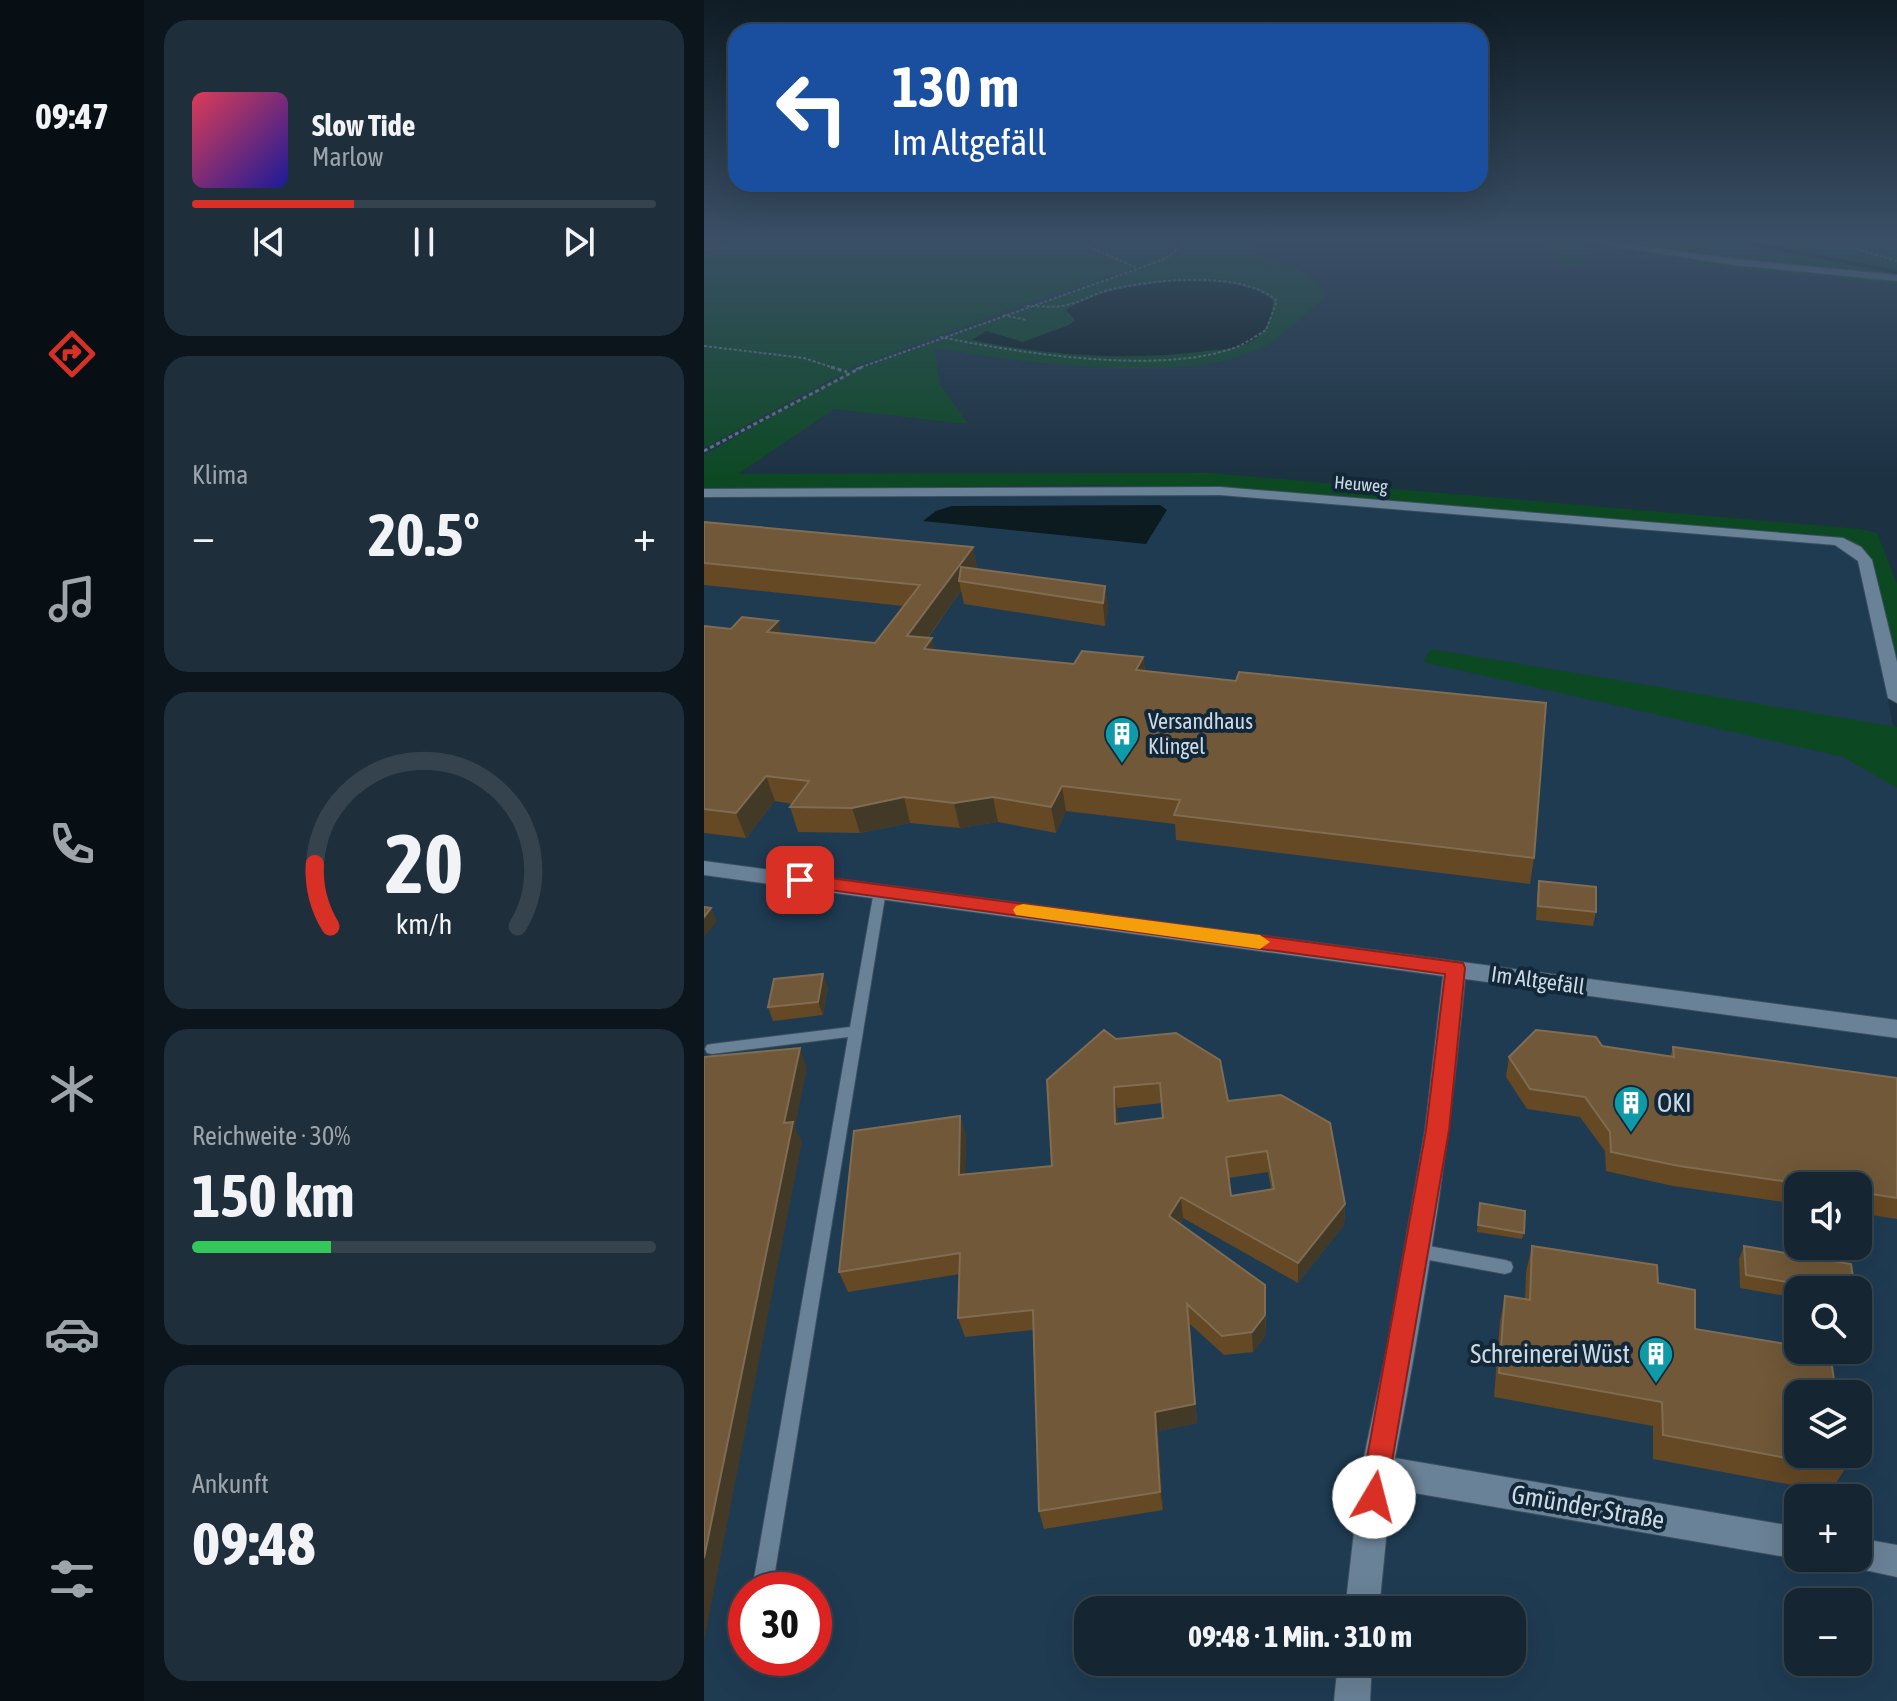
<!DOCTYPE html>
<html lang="de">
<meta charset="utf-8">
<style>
body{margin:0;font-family:"Asap Condensed",sans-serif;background:#1e2e3a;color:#f1f3f6;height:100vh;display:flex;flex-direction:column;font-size:30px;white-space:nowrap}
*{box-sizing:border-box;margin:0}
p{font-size:26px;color:#9da5ac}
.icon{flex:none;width:44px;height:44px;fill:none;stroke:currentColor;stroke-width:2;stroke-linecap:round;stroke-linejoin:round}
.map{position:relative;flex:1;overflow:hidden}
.sheet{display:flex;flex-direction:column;gap:20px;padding:20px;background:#0c151c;width:560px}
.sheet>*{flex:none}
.top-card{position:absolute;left:24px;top:24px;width:760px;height:168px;border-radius:24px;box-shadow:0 8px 32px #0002,0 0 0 2px #34434d;background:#1a4fa0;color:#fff;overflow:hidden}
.buttons{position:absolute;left:1080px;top:1172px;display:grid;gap:16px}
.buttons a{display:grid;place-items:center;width:88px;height:88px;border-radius:16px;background:#152632;box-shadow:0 8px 32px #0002,0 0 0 2px #34434d;font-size:40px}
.speed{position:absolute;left:24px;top:1572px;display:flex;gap:16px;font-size:40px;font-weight:700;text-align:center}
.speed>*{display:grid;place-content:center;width:104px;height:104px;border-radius:50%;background:#152632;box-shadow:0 8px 32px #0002,0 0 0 2px #34434d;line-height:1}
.speed .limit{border:12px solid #d22;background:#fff;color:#111}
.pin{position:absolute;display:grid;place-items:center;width:68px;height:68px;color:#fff;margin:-34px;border-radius:16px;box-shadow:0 4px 12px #0006}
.me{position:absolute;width:88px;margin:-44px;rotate:8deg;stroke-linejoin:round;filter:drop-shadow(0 0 6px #0008)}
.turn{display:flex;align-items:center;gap:28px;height:168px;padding:0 32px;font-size:36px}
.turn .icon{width:104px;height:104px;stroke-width:2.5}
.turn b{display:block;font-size:56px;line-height:68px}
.big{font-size:60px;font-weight:700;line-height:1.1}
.sheet .widget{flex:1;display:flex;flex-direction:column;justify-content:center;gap:12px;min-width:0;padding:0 28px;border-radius:24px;background:#1e2e3a}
.sheet .dial{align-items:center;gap:0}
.dial svg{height:208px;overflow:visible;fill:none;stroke:#34434d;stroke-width:7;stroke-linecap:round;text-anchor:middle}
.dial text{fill:#f1f3f6;stroke:none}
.song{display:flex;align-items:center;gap:24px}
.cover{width:96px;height:96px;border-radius:12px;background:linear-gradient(135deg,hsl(350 70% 55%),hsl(240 70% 35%))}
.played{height:8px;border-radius:4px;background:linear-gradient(90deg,#d93025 35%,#34434d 35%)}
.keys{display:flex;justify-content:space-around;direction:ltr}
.heat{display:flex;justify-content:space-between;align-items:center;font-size:44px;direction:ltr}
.charge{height:12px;border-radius:6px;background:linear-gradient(90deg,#34c759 30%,#34434d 0)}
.trip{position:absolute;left:370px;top:1596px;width:452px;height:80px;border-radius:24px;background:#152632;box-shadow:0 8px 32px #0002,0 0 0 2px #34434d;font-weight:700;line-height:80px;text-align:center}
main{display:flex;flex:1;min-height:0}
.menu{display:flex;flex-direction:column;width:144px;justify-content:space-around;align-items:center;background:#080f14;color:#9da5ac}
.menu .icon{width:56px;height:56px}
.menu .active{color:#d93025}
.menu b{font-size:36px;color:#f1f3f6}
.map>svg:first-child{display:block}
</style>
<main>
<nav class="menu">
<b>09:47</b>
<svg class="icon active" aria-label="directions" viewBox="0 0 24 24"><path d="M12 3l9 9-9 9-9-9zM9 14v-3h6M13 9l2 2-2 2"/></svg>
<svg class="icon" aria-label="music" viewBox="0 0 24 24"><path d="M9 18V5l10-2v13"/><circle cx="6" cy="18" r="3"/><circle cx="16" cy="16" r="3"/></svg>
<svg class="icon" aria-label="phone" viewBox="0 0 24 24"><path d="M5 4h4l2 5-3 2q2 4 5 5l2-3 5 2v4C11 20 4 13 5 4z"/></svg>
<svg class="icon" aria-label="climate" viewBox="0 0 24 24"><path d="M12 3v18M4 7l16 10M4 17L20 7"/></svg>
<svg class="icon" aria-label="car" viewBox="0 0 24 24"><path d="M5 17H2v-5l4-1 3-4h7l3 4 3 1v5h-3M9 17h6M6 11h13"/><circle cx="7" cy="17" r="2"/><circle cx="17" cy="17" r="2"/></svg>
<svg class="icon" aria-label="filters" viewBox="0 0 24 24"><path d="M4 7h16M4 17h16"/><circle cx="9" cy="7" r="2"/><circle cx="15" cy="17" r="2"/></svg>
</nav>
<section class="sheet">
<div class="widget">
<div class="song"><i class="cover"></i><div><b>Slow Tide</b><p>Marlow</p></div></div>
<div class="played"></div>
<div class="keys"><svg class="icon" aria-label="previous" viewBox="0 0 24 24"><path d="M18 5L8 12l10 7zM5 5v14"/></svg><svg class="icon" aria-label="pause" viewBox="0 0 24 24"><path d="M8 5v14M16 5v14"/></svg><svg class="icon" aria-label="next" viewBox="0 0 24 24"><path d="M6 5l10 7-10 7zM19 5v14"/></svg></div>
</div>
<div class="widget"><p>Klima</p>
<div class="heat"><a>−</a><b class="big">20.5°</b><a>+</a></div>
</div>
<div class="widget dial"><svg viewBox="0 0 100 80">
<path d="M14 69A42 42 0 1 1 86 69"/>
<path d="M14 69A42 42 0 0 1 8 45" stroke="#d93025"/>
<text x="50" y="56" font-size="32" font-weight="700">20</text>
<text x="50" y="72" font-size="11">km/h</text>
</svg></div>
<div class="widget"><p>Reichweite · 30%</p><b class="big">150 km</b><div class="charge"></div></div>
<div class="widget"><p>Ankunft</p><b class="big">09:48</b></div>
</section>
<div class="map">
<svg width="1193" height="1701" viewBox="0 0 1193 1701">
<rect width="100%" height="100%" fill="#1c3243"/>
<!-- built -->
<path fill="#1f3b52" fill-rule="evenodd" d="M514,493L1131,543L1156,560L1189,726L1193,727V1701H0V494ZM1094,1186H1154V1246H1094ZM1094,1290H1154V1350H1094ZM1094,1394H1154V1454H1094ZM1094,1498H1154V1558H1094ZM42,1590H110V1658H42ZM1094,1602H1154V1662H1094ZM384,1610H808V1662H384Z"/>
<!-- green -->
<path fill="#0c4923" d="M0,240H473L466,255L474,248V240H563L551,248L553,256C577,265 614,269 621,297C601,314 582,335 559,347C483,386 314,362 231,348L235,383L264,424L130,409L34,474L504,473L1156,529L1173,533L1193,584V673L1157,548L1131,536L517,489L397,485L0,490V455L145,373L454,261L318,305L150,367L0,448Z
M760,240H872L1028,263L1193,279V285L893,254C879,266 866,277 853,258L856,249Z
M885,240H1193V275L965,253Z
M727,649L1193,727V788L1139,757L719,662Z"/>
<!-- water -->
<path fill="#0b1b1f" d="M479,281C506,282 549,281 569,301C569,316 563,330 551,339C537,349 519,349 503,351C423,361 346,356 268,340L282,331L319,342L365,325L371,320L362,310C397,288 439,284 479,281Z
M456,505L463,510L442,544L219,521L232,511L248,506Z"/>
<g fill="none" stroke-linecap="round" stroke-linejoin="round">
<!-- stream -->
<path stroke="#0b1b1f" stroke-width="4" d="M1030,240L1193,272"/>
<defs>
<path id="lane" d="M176,887L182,891L68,1590H48L144,1037L8,1054L3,1053L1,1049L3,1045L8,1044L146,1027L170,891Z
M714,1244L801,1260L807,1262L809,1267L807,1272L801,1274L714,1258L708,1256L706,1251L708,1246Z"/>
<path id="street" d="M871,240H894L1030,259L1193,275V281L1030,265Z
M516,487L1139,538L1157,547L1168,560L1193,662V703L1184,698L1154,561L1131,545L516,495L0,497V489Z
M0,861L1193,1020V1038L761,979C746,1140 722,1299 691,1458L1094,1527V1558H1097L1094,1559L687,1489L675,1610H641L657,1471L682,1353L721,1130L739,976L0,875Z
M1154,1538L1193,1545V1577L1142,1566L1139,1558H1154Z
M634,1662H668L666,1701H630Z"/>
</defs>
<!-- lane casing -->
<use href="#lane" stroke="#3c4f5e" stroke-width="2"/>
<!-- street casing -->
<use href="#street" stroke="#3c4f5e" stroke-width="2"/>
<!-- path-far1 -->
<path stroke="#637584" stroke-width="2" stroke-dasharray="3 2" stroke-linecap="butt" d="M370,240L433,268
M1123,240L1193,261
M0,249L70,240
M299,315L322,320
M236,337C315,353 454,375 530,348C541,344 552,336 562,330L573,301C537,269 448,280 404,290C390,294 377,302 363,305C350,308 334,306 320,306
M0,346L100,358L133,369
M152,369L461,259L486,240"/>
<!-- path -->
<path stroke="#637584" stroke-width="3" stroke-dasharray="4 3" stroke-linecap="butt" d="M127,367L143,372
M0,451L158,367"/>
<!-- lane -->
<use href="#lane" fill="#6a8297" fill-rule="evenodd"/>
<!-- street -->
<use href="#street" fill="#6a8297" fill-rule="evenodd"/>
</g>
<!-- wall -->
<path fill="#654824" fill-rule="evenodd" d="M0,522L269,547L273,569L401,586L404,610L401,626L260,604L257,591L224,638L230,650L370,664L439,657L441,671L830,858L826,884L472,840L471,824L362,811L352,833L294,822L256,828L206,823L156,833L94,832L86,807L88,804L71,801L42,838L0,833V626L171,643L199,606L0,585Z
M835,881L892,912L889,926L832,920L833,894Z
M124,987L119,1015L69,1021L64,1007Z
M412,1039L524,1101L641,1204L640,1225L594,1283L479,1218L476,1224L562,1305V1335L549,1352L520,1355L486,1324L493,1423L454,1431L459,1510L340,1529L335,1511L329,1330L261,1337L254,1318L256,1274L144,1292L135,1272L256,1116L262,1137L261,1175L348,1166ZM458,1103L459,1118L414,1123L413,1108ZM564,1172L567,1189L527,1196L525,1178Z
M898,1046L966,1057L969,1047L1193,1078V1219L1154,1213V1186H1094V1204L969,1186L902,1171L901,1151L876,1117L823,1109L802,1077L805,1057Z
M776,1203L820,1233L818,1239L773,1232Z
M828,1246L954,1283L991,1329L1141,1469L1126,1492L949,1459V1426L790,1397L796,1321L801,1296L821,1299L822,1272Z
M1040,1246L1151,1290H1094V1298L1036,1288L1035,1259Z"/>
<!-- shaded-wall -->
<path fill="#433927" d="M269,547L273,569L255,581L257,591L208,659L203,636Z
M401,586L404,610L401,626L399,603Z
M74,621L81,644L63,632Z
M228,638L233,662L220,649Z
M439,657L442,681L432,670Z
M62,776L71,801L42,838L32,813Z
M358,786L362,811L352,833L347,807Z
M200,797L206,823L156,833L148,808Z
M289,797L294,822L256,828L250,803Z
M7,908L13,921L0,937V917Z
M119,974L124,987L119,1015L114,1002Z
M96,1048L103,1068L91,1127L98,1142L0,1641V1558L80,1123Z
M410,1087L413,1108L415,1144L411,1124Z
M256,1116L262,1137L261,1196L255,1175Z
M477,1197L479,1218L467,1236L465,1216Z
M641,1204L640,1225L594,1283V1263Z
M561,1285L562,1335L549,1352L548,1332Z
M483,1304L493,1423L454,1431L459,1510L456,1492L451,1412Z"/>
<!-- building -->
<path fill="#705838" stroke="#7f6c53" stroke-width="2" fill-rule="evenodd" d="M0,522L269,547L203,636L228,638L220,649L370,664L378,651L439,657L432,670L532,681L535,672L842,703L830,858L470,815L476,800L358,786L347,807L289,797L250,803L200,797L148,808L86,807L105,781L62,776L32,813L0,809V626L27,629L38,617L74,621L63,632L171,643L216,585L0,563Z
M257,567L401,586L399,603L255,581Z
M835,881L892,887V912L834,906Z
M0,907L7,908L0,917Z
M119,974L114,1002L64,1007L70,979Z
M400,1030L412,1039L472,1033L516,1060L524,1101L577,1095L626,1123L641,1204L594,1263L477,1197L465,1216L561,1285V1315L548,1332L518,1336L483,1304L491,1404L451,1412L456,1492L335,1511L329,1310L254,1318L256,1253L135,1272L150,1131L256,1116L255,1175L348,1166L343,1080ZM456,1083L459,1118L411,1124L410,1087ZM563,1151L570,1189L527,1196L522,1157Z
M832,1030L892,1037L898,1046L970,1057L969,1047L1193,1078V1198L1154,1192V1186H1113L975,1166L907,1152L906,1132L881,1097L826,1089L805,1057Z
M96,1048L80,1123L89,1122L0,1558V1057Z
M776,1203L821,1211L820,1233L774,1225Z
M828,1246L953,1265L954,1283L991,1290V1329L1094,1346V1350H1116L1126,1352L1132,1394H1094V1454H1139L1141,1469L959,1435L958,1402L795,1373L801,1296L826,1300Z
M1040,1246L1147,1264L1151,1290H1131L1042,1275Z"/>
<!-- sky -->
<linearGradient id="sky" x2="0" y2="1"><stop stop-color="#0f1c25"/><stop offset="0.5" stop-color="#3a4f66"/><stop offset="1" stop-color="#3a4f66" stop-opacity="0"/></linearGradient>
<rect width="1193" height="478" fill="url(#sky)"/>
<!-- route -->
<path fill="#d93025" stroke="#8d1f18" stroke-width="2" d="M96,874L759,963L761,968L745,1130L680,1508L670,1512L660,1508L656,1497L722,1130L741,974L89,885V876Z"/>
<!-- slow -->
<path fill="#f59e0b" d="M319,904L556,935L566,942L556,949L312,915L309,910L312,906Z"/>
<!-- icons -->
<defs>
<symbol id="building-pin" viewBox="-11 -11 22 30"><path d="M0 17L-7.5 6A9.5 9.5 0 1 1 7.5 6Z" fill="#0f9aa8" stroke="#122839"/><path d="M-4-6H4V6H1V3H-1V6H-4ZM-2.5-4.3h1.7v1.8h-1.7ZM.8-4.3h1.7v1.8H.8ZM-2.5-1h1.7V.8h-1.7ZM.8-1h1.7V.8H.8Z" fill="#fff"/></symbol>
</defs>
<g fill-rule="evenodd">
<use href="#building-pin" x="398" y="714" width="40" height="54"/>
<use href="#building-pin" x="907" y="1083" width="40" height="54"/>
<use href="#building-pin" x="932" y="1334" width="40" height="54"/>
</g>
<g text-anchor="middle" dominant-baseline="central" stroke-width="8" stroke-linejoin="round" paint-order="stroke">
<!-- far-street labels -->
<g font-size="18" fill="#cddae5" stroke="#122839">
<text transform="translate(657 484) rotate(5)">Heuweg</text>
</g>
<!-- poi labels -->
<g font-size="22" fill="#cddae5" stroke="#122839" text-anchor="start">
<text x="444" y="721">Versandhaus<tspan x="444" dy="25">Klingel</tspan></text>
</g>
<!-- street labels -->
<g font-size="22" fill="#cddae5" stroke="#122839">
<text transform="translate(834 980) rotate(8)">Im Altgefäll</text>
</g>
<!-- near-poi labels -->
<g font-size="26" fill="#cddae5" stroke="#122839" text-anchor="start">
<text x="953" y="1103">OKI</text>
<text x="926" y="1354" text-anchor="end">Schreinerei Wüst</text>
</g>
<!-- near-street labels -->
<g font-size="26" fill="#cddae5" stroke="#122839">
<text transform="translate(884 1507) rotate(10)">Gmünder Straße</text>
</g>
</g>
</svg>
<div class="buttons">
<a><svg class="icon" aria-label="sound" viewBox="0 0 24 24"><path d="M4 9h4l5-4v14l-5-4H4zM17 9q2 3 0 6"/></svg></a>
<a><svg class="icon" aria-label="search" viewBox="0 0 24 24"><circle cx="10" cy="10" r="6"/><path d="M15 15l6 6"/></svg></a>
<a><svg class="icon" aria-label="layers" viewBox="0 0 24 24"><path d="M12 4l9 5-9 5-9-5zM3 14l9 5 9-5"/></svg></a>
<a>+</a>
<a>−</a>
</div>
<div class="speed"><div class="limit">30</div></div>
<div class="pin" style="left:96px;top:880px;background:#d93025"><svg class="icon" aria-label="arrive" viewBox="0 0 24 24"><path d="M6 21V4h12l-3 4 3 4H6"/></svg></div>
<svg class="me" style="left:670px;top:1497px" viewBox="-20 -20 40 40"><circle r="19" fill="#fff"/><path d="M0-13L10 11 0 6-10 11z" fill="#d93025"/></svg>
<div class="trip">09:48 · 1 Min. · 310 m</div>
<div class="top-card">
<div class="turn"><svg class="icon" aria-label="left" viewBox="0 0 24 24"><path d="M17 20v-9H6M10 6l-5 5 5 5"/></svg><div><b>130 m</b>Im Altgefäll</div></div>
</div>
</div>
</main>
